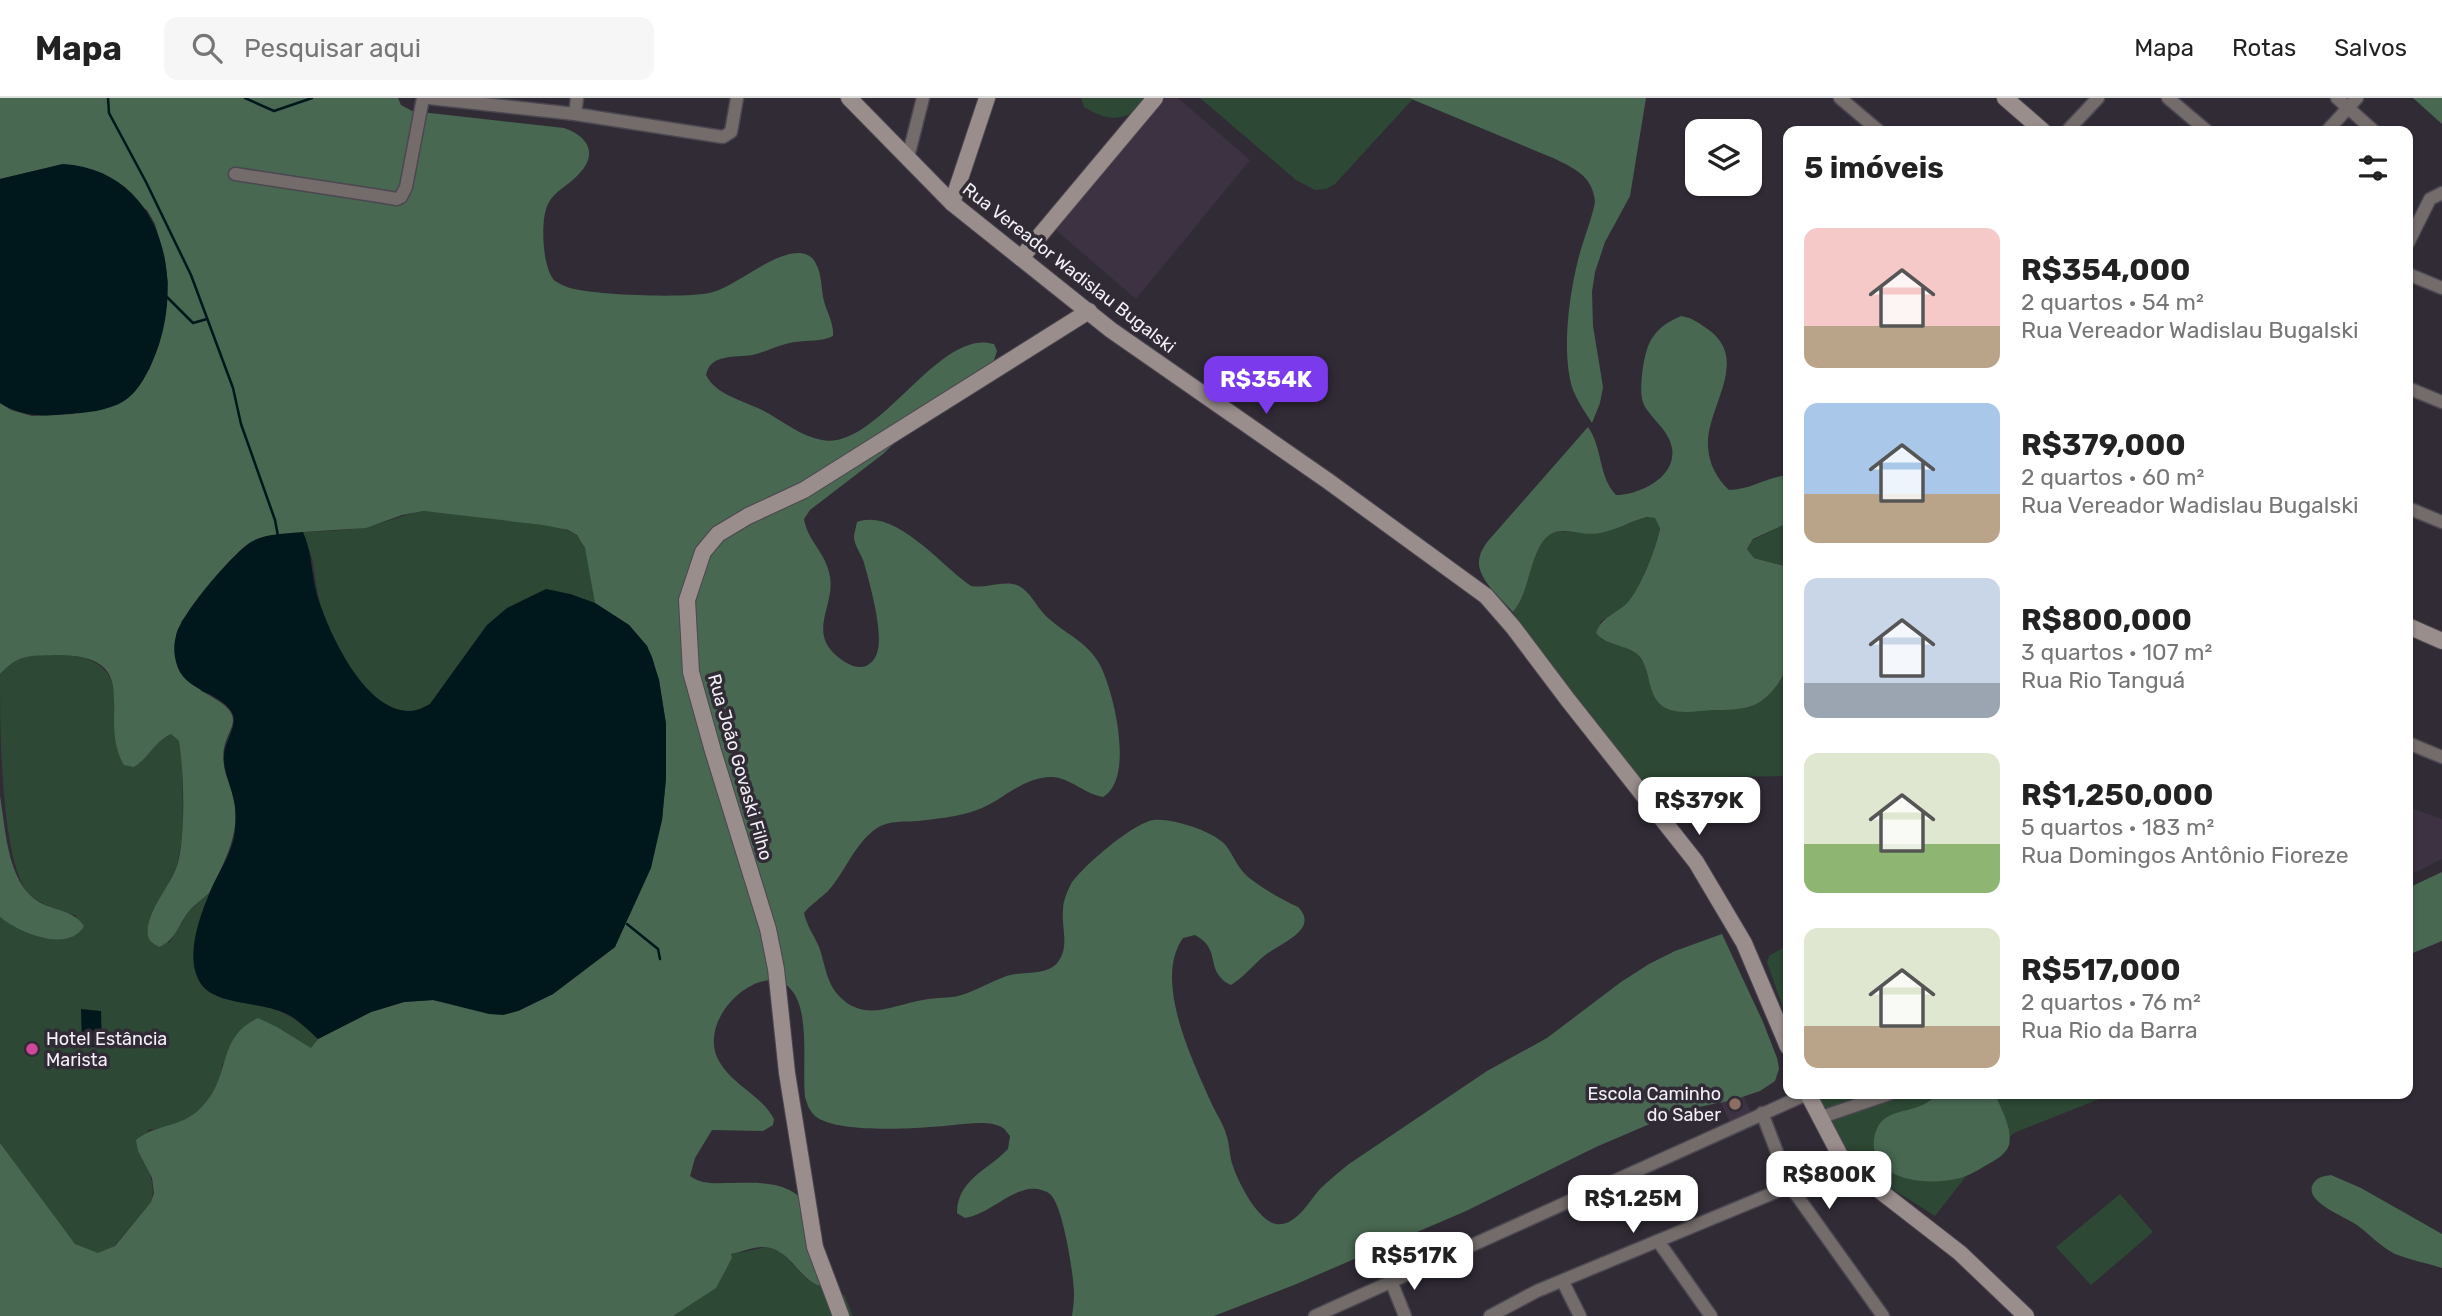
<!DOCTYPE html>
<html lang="pt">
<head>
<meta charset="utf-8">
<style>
  :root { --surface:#fff; --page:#f6f6f6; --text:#222; --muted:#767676; --line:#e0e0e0; --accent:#7c3aed }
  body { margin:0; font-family:Rubik,sans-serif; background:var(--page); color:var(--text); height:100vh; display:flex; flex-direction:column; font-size:26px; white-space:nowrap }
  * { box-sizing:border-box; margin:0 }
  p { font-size:23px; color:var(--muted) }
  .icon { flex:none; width:38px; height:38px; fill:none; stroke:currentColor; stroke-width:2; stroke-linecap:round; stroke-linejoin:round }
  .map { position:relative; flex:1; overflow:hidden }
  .sheet { position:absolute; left:1783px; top:28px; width:630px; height:973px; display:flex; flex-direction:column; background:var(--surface); border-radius:14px; box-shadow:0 2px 5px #0004 }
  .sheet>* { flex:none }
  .tools { position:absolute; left:1685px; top:21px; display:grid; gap:14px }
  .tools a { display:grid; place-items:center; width:77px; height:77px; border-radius:14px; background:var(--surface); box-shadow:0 2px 5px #0004; font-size:35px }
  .price { position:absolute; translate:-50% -60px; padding:0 16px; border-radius:14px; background:#fff; color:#222; font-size:23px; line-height:46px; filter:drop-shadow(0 2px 4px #0008) }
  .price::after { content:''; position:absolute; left:50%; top:42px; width:21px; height:16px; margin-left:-10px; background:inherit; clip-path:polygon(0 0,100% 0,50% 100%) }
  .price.on { background:var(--accent); color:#fff }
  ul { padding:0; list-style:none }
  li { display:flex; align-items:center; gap:21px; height:175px; padding:0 21px }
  li span { display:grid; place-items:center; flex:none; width:196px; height:140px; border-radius:14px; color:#555 }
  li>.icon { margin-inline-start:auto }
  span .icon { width:84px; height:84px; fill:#fffc; stroke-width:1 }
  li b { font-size:30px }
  h2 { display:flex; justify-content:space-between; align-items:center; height:84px; padding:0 21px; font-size:30px }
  header { display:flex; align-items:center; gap:42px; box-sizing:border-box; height:98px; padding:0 35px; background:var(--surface); border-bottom:2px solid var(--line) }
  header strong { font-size:33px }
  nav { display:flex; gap:38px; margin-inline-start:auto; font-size:24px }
  .search { width:490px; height:63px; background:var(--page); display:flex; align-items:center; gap:18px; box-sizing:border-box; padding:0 24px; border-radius:14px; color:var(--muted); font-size:26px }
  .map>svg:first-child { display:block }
</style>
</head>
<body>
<header>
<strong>Mapa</strong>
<div class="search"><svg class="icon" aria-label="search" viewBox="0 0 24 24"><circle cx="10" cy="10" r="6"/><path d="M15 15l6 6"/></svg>Pesquisar aqui</div>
<nav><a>Mapa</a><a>Rotas</a><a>Salvos</a></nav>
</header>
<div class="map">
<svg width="2442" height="1218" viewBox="0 0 2442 1218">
  <rect width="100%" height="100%" fill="#312b36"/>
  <!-- built -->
  <g fill="#3c3242">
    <polygon points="1165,0 1178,0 1250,62 1136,201 1056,132"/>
    <polygon points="2408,709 2442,721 2442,761 2408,778"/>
    <polygon points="1741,992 1751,1014 1730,1024 1716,994"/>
  </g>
  <!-- green -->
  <g fill="#2d4834">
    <path d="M1081 0H1156C1125 19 1118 29 1084 9Z"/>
    <polygon points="1200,0 1409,0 1412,2 1335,86 1326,91 1315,92 1296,82"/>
    <path d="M424 413C449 415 563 423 577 438 592 453 592 484 595 505L570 496 487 527 430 606C424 609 418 613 410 613 369 614 337 549 324 517 317 500 316 483 313 465 311 454 306 444 303 434 319 433 337 433 353 431 378 428 400 417 424 413Z"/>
    <path d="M1648 419 1655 420 1660 429C1657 448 1640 492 1627 505 1619 513 1609 518 1600 524L1601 541 1628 551 1638 557 1645 567 1652 594 1673 613 1734 611 1774 591 1788 565V678L1727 679 1698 683 1669 694 1650 693 1633 678 1513 514C1528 495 1528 473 1538 452 1549 426 1562 435 1584 435 1592 435 1603 434 1611 432 1623 429 1635 422 1648 419Z"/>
    <polygon points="1788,425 1788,469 1754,460 1747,451 1753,442"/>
    <path d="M68 557C92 560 111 568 114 595 115 604 113 614 116 623 120 638 128 654 134 669 149 660 155 643 171 636L179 643 182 657 183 735 177 768 149 823 169 845 189 813 210 794 199 826 194 850 222 900C265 907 286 909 318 941L311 951 277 929 222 966C221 987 206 1011 187 1022 175 1028 161 1030 148 1032L138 1053C147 1070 157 1085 151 1104L110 1153 95 1161 83 1156 63 1131 0 1045V819C16 832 32 837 51 841L77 818C61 812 42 808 29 796 0 764 0 623 0 576 23 552 37 557 68 557Z"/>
    <polygon points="1788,847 1788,924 1767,864 1769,858"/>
    <polygon points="1816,996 2112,996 2014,1035 1971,1072 1935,1118 1861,1071 1847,1058"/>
    <polygon points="2120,1096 2153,1134 2091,1187 2056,1149"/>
    <polygon points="766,1149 781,1154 807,1181 836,1192 845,1198 853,1218 648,1218 724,1158"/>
  </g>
  <!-- forest -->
  <g fill="#486851">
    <path d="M0 0H398L401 7 412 13 564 30C588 38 599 56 578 77 569 87 554 93 548 106 540 121 542 171 555 183 558 185 566 189 570 190 592 197 691 201 713 194 739 186 773 154 800 155 808 156 813 159 816 166 822 176 821 191 824 203 827 215 834 225 833 238 820 244 809 242 795 244 780 246 767 254 752 257 736 260 710 255 706 277 717 298 743 302 764 313 783 323 800 338 822 342 878 353 938 229 994 246L997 253 993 265 912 328 883 356 810 412 804 421C807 442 827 456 830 479 835 508 807 534 838 559 844 564 854 570 862 569 869 568 875 562 877 555 884 536 870 486 864 465 862 457 855 449 854 440 854 436 856 429 857 424 896 410 941 468 971 488 987 491 1004 481 1019 488 1030 494 1036 507 1044 516 1062 535 1087 542 1100 567 1114 594 1135 681 1103 699 1085 696 1072 681 1053 679 1021 678 1001 706 971 714 955 719 935 721 918 723 905 724 889 722 877 730 854 746 846 773 828 793 820 801 811 806 804 815 808 831 813 835 819 849 825 865 826 884 839 898 865 925 892 907 923 902 937 899 951 901 965 896 978 891 991 884 1004 879 1020 872 1047 879 1058 864 1070 848 1061 829 1063 812 1063 803 1067 794 1071 786 1082 769 1134 724 1154 722 1172 720 1217 734 1227 749 1234 759 1238 770 1248 779 1263 791 1281 801 1298 809 1321 832 1278 846 1264 858 1252 868 1244 879 1231 887 1227 885 1223 883 1221 880 1208 866 1219 850 1195 837L1183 840C1153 882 1192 961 1210 1002 1215 1014 1223 1025 1226 1036 1230 1046 1229 1058 1233 1068 1238 1084 1258 1123 1276 1126 1296 1129 1309 1103 1320 1091 1329 1082 1339 1074 1349 1066L1487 973 1547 940 1621 884 1649 866 1675 853 1722 836 1763 924 1777 960 1779 971 1775 983 1760 993 1733 1002 1694 1010 1659 1022 1596 1049 1466 1113 1294 1187 1214 1218H1072C1073 1211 1074 1203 1074 1196 1074 1178 1063 1107 1050 1096 1045 1092 1036 1090 1029 1091 1006 1095 989 1116 965 1120L957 1115C957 1082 988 1072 1008 1051L1010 1038C1008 1036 1005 1031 1003 1030 990 1022 969 1026 954 1027 924 1030 838 1037 815 1018 809 1012 807 1006 805 999 802 970 810 917 793 894 768 857 698 915 717 959 729 986 761 996 774 1021L773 1027 763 1033 712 1032 695 1060 690 1078C702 1087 717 1085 731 1085 746 1085 761 1084 775 1087 821 1097 827 1149 825 1189 799 1185 793 1152 765 1149 754 1148 742 1154 731 1156L732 1160 716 1190 673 1218H0V1045L75 1146 98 1155 115 1148 151 1104 154 1095 152 1080 138 1053 136 1042C160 1023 184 1032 206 1004 230 976 218 938 258 920L277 929 311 950 318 941 371 914 404 904 433 902 518 913 553 896 615 849 662 722 666 680V626L659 582 647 548 629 527 595 505 585 450 577 437 568 432 543 427 424 413 402 417 366 430 303 434 231 462 181 524 201 593C261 623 217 628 224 667 225 677 231 688 233 698 240 724 232 747 221 771 217 778 214 789 209 795 203 801 195 806 189 813 178 827 176 842 159 849 154 846 149 843 148 838 144 817 170 788 177 768 186 739 184 673 179 643L171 636C155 643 149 660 134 669L124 667C95 619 149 556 54 557 28 558 19 556 0 576V305L11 312 32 318 73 316 149 272 159 246 165 217 168 185 164 157 155 126 147 112 63 66 0 81Z"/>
    <path d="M1409 0H1646L1630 98 1605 144 1595 174 1592 194 1593 228 1603 289 1600 305 1592 325C1585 314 1578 304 1573 292 1561 256 1569 198 1578 162 1583 142 1591 124 1595 104 1593 78 1574 70 1553 60Z"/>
    <polygon points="2413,0 2442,0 2442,26"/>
    <path d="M1681 218C1693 220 1699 225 1709 232 1751 263 1705 311 1708 349 1709 366 1717 381 1729 392 1750 392 1767 379 1788 377V425L1753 441 1747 451 1754 460 1788 469C1789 492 1788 516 1788 539 1788 547 1790 559 1788 566 1783 581 1769 601 1754 607 1741 612 1726 612 1712 612 1696 613 1672 618 1660 606 1646 592 1651 570 1638 557 1626 546 1606 548 1596 535 1602 518 1615 517 1627 505 1640 492 1657 448 1660 430L1655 420 1647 419C1631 423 1617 432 1600 435 1575 440 1553 419 1538 452 1528 473 1528 495 1513 514 1501 500 1473 478 1480 458 1481 453 1485 447 1488 443L1588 329C1603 350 1598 378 1616 397 1639 397 1677 379 1672 350 1669 333 1654 323 1645 309 1640 300 1641 288 1642 277 1646 246 1651 231 1681 218Z"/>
    <path d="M0 698C6 732 7 789 43 806 58 813 74 813 84 828 68 856 18 834 0 819Z"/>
    <polygon points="2442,774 2442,843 2408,857 2408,790"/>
    <path d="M1937 996H1995C2001 1011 2013 1031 2009 1047 2006 1056 1997 1061 1990 1065 1980 1071 1967 1079 1956 1081 1928 1087 1880 1084 1874 1050 1873 1042 1875 1031 1881 1024 1895 1009 1920 1016 1937 996Z"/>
    <path d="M2331 1077 2361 1090 2442 1136V1170C2427 1165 2410 1162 2395 1156 2381 1149 2369 1136 2357 1127 2346 1119 2303 1104 2313 1086 2317 1079 2324 1078 2331 1077Z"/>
  </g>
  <!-- water -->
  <g fill="#00171b">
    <path d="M63 66C159 72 186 177 156 255 149 272 140 293 124 303 108 313 85 315 67 316 42 319 21 318 0 305V81Z"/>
    <path d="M303 434C312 454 311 475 317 497 328 533 364 614 410 613 418 613 424 609 430 606L487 527 507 510 546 491 570 496 595 505 629 527 647 548 652 559 659 582 666 626V680L662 722 651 770 615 849 553 896 518 913 503 917 489 916 433 902 404 904 371 914 318 941C308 932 297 920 285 915 262 904 215 907 201 886 184 861 199 820 210 794 218 774 234 754 235 731 236 721 236 709 233 699 230 685 223 672 224 658 224 645 237 630 233 617 225 595 188 595 178 570 174 560 173 548 176 538 180 517 232 456 251 444 266 435 286 436 303 434Z"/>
    <polygon points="81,911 101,913 102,949 82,949"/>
  </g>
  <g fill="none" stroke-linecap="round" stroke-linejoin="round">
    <!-- stream -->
    <g stroke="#00171b" stroke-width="2.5">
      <polyline points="108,0 109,15 146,84 191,177 233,290 241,326 275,422 278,438"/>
      <polyline points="245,0 274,13 312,0"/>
      <polyline points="166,198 193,225 207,221"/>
      <polyline points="627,826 658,851 660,861"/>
    </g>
    <!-- street casing -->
    <g stroke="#4c4751" stroke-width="15">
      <g id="street">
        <polyline points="429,0 575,16 723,39 731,34 737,0"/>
        <polyline points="1840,0 1879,33"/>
        <polyline points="2168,0 2207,33"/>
        <polyline points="2337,0 2374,33"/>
        <polyline points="575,16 577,0"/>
        <polyline points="2067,33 2098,0"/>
        <polyline points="2327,33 2357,0"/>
        <polyline points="908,59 923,0"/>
        <polyline points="235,76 379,98 397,101 401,99 406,89 423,0"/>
        <polyline points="2408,145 2430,101 2442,95"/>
        <polyline points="2408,176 2442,190"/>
        <polyline points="2408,290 2442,304"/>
        <polyline points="2408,410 2442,424"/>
        <polyline points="2408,645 2442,659"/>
        <polyline points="1762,1015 1790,1088 1883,1218"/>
        <polyline points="1819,1020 1889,996"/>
        <polyline points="1658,1143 1711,1218"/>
        <polyline points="1391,1183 1405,1218"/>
        <polyline points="1563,1184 1580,1218"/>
        <polyline points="1315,1218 1807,996"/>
        <polyline points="1490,1218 1537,1193 1790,1088"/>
      </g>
    </g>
    <!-- secondary casing -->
    <g stroke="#4c4751" stroke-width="18">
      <g id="secondary">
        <polyline points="849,0 952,105 1111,232 1328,383 1486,498 1513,529 1568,602 1696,764 1744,845 1788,949"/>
        <polyline points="2005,0 2043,33"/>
        <polyline points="952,105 987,0"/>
        <polyline points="1021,160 1155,0"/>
        <polyline points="2408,528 2442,543"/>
        <polyline points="1808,996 1844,1065 1960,1155 2026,1218"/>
        <polyline points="841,1218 815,1149 787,975 776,871 768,831 713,653 691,574 687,502 703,454 718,436 748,418 804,392 1089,213"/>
      </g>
    </g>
    <!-- street -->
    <use href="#street" stroke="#736c6b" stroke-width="12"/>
    <!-- secondary -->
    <use href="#secondary" stroke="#9a8e8d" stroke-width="16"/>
  </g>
  <!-- markers -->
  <circle fill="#d1479c" stroke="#312b36" stroke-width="2.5" cx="32" cy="951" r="7"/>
  <circle fill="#8d6e63" stroke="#312b36" stroke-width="2.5" cx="1735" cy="1006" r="7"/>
  <g text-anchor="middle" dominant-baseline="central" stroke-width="7" stroke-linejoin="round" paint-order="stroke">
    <!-- street labels -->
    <g font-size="18" fill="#f4f0f7" stroke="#312b36">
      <text transform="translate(1069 170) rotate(38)">Rua Vereador Wadislau Bugalski</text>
      <text transform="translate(740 669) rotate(74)">Rua João Govaski Filho</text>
    </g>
    <!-- poi labels -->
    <g font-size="18" fill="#f4f0f7" stroke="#312b36" text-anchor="start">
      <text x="46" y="941">Hotel Estância<tspan x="46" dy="21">Marista</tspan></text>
      <text x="1721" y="996" text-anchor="end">Escola Caminho<tspan x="1721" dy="21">do Saber</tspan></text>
    </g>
  </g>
</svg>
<div class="tools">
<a><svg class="icon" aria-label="layers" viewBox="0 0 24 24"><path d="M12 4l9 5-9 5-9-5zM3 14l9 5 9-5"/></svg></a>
</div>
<b class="price on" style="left:1266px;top:318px">R$354K</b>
<b class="price" style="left:1699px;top:739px">R$379K</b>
<b class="price" style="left:1829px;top:1113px">R$800K</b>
<b class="price" style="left:1633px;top:1137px">R$1.25M</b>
<b class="price" style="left:1414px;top:1194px">R$517K</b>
<section class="sheet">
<h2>5 imóveis<svg class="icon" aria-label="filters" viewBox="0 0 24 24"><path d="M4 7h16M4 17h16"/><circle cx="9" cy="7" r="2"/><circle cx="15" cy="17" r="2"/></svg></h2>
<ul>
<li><span style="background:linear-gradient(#f6c9c9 70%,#b9a48a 0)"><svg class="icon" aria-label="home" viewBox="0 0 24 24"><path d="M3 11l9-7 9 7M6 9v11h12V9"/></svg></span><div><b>R$354,000</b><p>2 quartos · 54 m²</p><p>Rua Vereador Wadislau Bugalski</p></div></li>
<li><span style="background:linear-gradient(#a9c7e8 65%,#b9a48a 0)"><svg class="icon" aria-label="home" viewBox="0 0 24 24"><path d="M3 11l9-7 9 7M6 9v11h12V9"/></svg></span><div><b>R$379,000</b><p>2 quartos · 60 m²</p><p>Rua Vereador Wadislau Bugalski</p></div></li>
<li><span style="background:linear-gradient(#c9d6e8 75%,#9aa5b1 0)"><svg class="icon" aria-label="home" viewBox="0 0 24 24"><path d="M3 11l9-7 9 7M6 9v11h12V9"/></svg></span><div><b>R$800,000</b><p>3 quartos · 107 m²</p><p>Rua Rio Tanguá</p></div></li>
<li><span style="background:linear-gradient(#dfe7d0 65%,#8fb573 0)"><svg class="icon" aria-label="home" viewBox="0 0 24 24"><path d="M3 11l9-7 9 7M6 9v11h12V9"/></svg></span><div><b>R$1,250,000</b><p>5 quartos · 183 m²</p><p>Rua Domingos Antônio Fioreze</p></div></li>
<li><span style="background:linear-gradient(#dfe7d0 70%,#b9a48a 0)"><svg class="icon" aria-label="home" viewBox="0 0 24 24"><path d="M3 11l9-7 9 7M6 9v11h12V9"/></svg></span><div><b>R$517,000</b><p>2 quartos · 76 m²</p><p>Rua Rio da Barra</p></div></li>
</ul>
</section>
</div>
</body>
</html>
